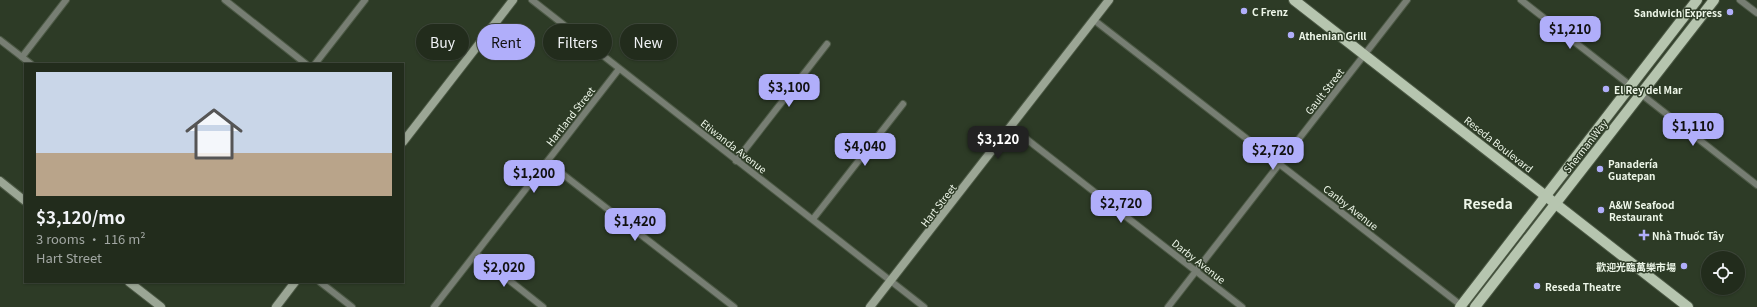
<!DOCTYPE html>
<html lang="en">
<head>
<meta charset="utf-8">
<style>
  :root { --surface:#222c1c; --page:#2a3425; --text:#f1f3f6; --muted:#a2a7a3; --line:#3f483b; --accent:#b0aefa }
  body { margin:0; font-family:Georgia,"Noto Sans SC",serif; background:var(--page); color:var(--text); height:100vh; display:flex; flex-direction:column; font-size:15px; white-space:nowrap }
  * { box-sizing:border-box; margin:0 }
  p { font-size:13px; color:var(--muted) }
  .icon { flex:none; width:22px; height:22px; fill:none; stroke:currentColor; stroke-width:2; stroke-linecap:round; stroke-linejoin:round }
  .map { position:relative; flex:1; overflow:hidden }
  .drawer { position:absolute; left:24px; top:63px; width:380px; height:220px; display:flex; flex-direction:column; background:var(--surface); border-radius:0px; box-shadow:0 1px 3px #0004,0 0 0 1px var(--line) }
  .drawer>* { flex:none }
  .banner { position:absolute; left:416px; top:24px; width:380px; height:36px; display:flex; gap:8px }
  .buttons { position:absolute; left:1701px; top:251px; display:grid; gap:8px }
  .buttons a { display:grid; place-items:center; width:44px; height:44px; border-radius:50%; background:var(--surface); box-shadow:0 1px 3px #0004,0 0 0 1px var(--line); font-size:20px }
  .price { position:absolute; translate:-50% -34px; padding:0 9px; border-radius:8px; background:var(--accent); color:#111; font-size:13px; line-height:26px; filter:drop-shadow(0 1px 2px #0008) }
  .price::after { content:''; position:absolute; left:50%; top:24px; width:12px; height:9px; margin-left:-6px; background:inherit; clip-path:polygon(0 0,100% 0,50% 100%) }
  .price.on { background:#222; color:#fff }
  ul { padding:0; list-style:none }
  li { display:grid; align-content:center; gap:8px; height:212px; padding:0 12px }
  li+li { border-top:1px solid var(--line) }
  li span { display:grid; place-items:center; height:124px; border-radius:0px; color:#555 }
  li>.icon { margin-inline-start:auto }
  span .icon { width:72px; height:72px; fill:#fffc; stroke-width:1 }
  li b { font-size:17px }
  .chip { padding:0 14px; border-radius:18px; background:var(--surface); box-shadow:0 1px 3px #0004,0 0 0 1px var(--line); font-size:14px; line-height:36px }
  .chip.on { background:var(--accent); color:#111 }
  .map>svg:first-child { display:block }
</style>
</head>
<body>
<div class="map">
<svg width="1757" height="307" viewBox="0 0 1757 307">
  <rect width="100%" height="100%" fill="#2d3b26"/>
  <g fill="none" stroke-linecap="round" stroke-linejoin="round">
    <!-- street casing -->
    <g stroke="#4c5945" stroke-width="8">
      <g id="street">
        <polyline points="225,0 306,64"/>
        <polyline points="532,0 924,307"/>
        <polyline points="1521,0 1631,86"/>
        <polyline points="1740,0 1757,13"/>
        <polyline points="1094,20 1462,306"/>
        <polyline points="0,40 31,64"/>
        <polyline points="22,57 66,0"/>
        <polyline points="315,64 365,0"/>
        <polyline points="1641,94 1757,185"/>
        <polyline points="1011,127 1242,307"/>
        <polyline points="736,161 827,44"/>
        <polyline points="547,162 734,307"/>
        <polyline points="813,219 903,104"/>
        <polyline points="476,254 543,307"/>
        <polyline points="320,282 352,307"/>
        <polyline points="434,307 619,69"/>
        <polyline points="1168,307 1407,0"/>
      </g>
    </g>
    <!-- secondary casing -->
    <g stroke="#4c5945" stroke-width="10">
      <g id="secondary">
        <polyline points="403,142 513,0"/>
        <polyline points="0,181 25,201"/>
        <polyline points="129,282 161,307"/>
        <polyline points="276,307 295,282"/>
        <polyline points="870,307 1109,0"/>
      </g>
    </g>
    <!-- primary casing -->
    <g stroke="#4c5945" stroke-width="12">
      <g id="primary">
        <polyline points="1294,0 1688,307"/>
        <polyline points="1460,307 1697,0"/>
        <polyline points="1475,307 1714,0"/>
      </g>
    </g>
    <!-- street -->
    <use href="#street" stroke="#777e73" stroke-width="6"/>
    <!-- secondary -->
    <use href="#secondary" stroke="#9ba695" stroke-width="8"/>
    <!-- primary -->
    <use href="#primary" stroke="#b6c5af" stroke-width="10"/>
  </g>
  <!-- markers -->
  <g fill="#b0aefa" stroke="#2d3b26" stroke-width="1.5">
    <circle cx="1244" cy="11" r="4"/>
    <circle cx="1730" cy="12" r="4"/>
    <circle cx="1291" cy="35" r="4"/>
    <circle cx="1606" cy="89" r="4"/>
    <circle cx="1600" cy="169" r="4"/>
    <circle cx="1601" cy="210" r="4"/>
    <path d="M1642 229h4v4h4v4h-4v4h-4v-4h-4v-4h4z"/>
    <circle cx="1684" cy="266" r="4"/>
    <circle cx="1537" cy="286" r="4"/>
  </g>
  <g text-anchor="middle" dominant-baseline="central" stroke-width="3" stroke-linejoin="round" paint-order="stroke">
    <!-- poi labels -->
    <g font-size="10" font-weight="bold" fill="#edf6e8" stroke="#2d3b26" text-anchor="start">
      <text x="1252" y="11">C Frenz</text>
      <text x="1722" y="12" text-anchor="end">Sandwich Express</text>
      <text x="1299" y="35">Athenian Grill</text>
      <text x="1614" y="89">El Rey del Mar</text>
      <text x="1608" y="163">Panadería<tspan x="1608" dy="12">Guatepan</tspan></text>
      <text x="1609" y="204">A&amp;W Seafood<tspan x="1609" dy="12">Restaurant</tspan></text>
      <text x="1652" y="235">Nhà Thuốc Tây</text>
      <text x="1676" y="266" text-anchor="end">歡迎光臨萬樂市場</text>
      <text x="1545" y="286">Reseda Theatre</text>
    </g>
    <!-- street labels -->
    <g font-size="10" fill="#edf6e8" stroke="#2d3b26">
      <text transform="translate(1324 91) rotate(-52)">Gault Street</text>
      <text transform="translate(570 116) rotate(-52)">Hartland Street</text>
      <text transform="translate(1499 144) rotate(38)">Reseda Boulevard</text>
      <text transform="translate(734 146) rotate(38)">Etiwanda Avenue</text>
      <text transform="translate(1585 146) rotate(-52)">Sherman Way</text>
      <text transform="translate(938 205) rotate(-52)">Hart Street</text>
      <text transform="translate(1351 207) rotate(38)">Canby Avenue</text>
      <text transform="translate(1199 261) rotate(38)">Darby Avenue</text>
    </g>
    <!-- district labels -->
    <g font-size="14" font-weight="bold" fill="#edf6e8" stroke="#2d3b26">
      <text x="1488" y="203">Reseda</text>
    </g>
  </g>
</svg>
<div class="buttons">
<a><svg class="icon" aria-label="locate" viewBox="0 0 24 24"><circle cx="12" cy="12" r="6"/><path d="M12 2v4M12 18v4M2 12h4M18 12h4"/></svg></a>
</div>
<b class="price" style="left:1570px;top:50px">$1,210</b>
<b class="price" style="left:789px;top:108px">$3,100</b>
<b class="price" style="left:1693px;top:147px">$1,110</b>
<b class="price on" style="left:998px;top:160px">$3,120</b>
<b class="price" style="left:865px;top:167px">$4,040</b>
<b class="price" style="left:1273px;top:171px">$2,720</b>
<b class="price" style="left:534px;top:194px">$1,200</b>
<b class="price" style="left:1121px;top:224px">$2,720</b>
<b class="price" style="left:635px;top:242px">$1,420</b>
<b class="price" style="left:504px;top:288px">$2,020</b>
<div class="banner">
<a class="chip">Buy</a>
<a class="chip on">Rent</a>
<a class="chip">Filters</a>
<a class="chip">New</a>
</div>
<section class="drawer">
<ul>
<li><span style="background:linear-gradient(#c9d6e8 65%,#b9a48a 0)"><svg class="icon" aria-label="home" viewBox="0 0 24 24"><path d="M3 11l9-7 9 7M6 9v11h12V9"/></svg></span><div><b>$3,120/mo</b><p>3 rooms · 116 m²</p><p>Hart Street</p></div></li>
</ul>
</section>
</div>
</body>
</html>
